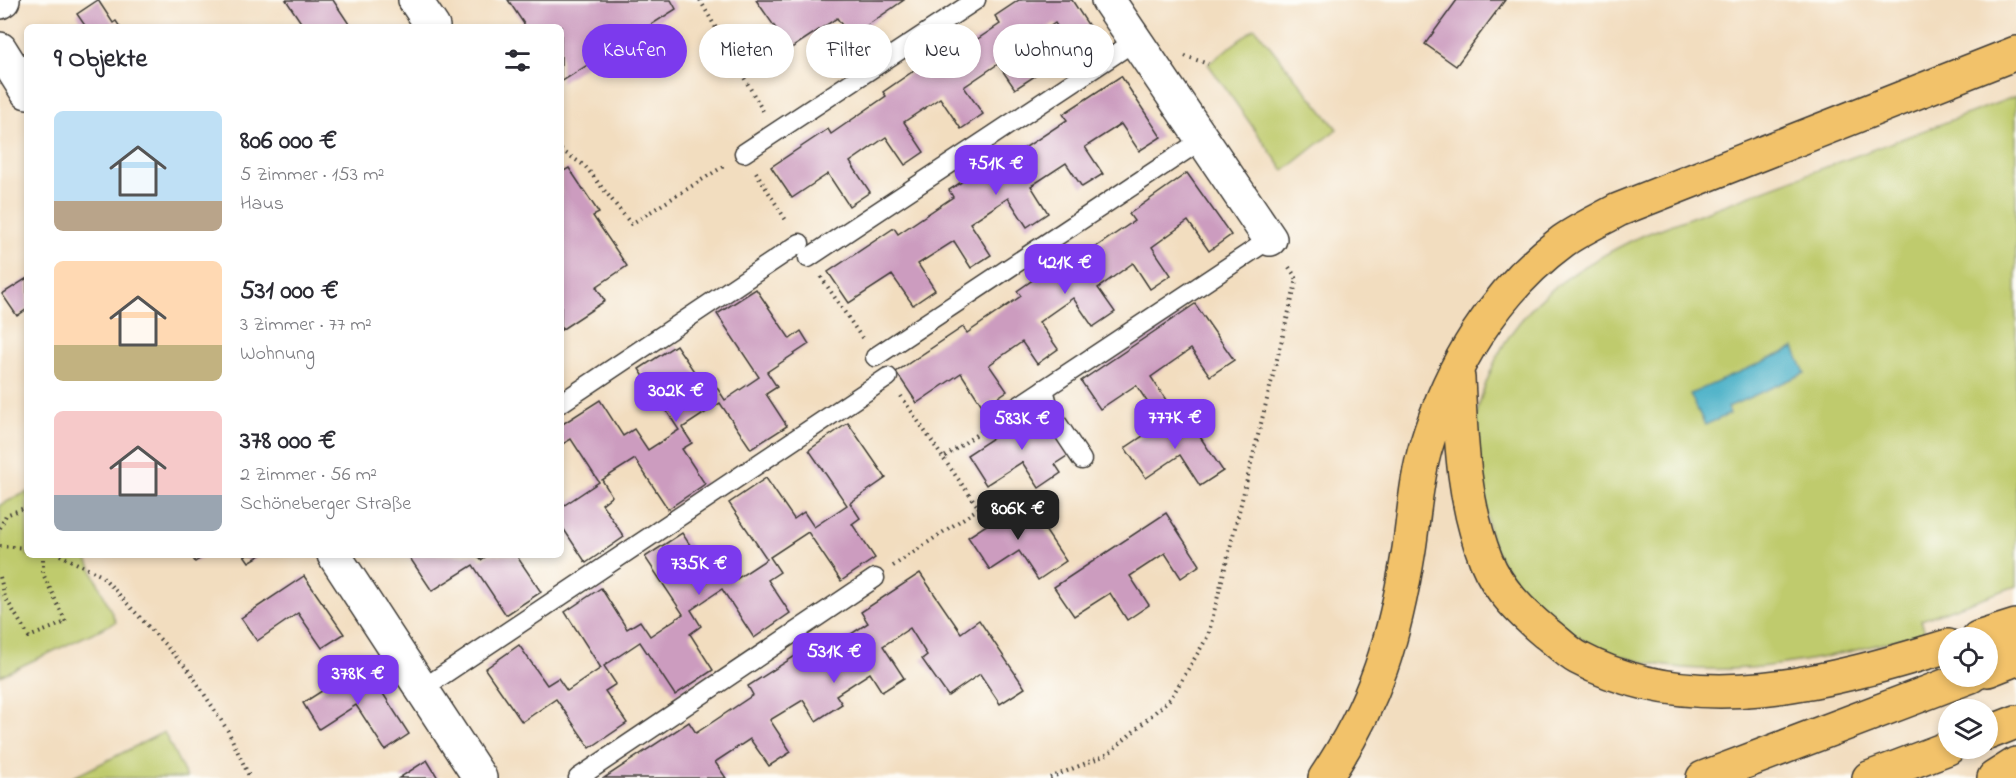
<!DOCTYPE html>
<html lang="de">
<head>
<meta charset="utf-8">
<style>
  :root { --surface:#fff; --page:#f2f2f3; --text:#2b2b33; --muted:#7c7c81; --accent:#7c3aed }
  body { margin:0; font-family:"Indie Flower",sans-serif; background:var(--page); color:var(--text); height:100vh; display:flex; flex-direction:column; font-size:22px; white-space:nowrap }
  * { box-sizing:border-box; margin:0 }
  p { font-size:20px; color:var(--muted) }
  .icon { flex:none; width:33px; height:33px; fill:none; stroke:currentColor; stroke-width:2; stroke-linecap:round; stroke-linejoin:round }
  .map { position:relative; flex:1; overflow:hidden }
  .panel { position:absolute; left:24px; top:24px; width:540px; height:534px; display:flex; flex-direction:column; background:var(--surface); border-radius:9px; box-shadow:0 3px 9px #0003 }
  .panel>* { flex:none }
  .top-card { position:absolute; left:582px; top:24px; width:570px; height:54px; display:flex; gap:12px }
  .tools { position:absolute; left:1938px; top:627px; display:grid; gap:12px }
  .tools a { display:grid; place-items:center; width:60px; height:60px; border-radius:50%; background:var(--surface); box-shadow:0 3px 9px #0003; font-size:30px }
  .price { position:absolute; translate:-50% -51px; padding:0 14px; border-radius:12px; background:var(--accent); color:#fff; font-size:20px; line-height:39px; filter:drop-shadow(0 2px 3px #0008) }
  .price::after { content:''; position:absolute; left:50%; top:36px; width:18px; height:14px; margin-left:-9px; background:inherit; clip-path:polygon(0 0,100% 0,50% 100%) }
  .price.selected { background:#222; color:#fff }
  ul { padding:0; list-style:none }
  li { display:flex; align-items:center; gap:18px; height:150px; padding:0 30px }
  li span { display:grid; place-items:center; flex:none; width:168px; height:120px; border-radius:9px; color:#555 }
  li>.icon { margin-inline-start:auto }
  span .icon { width:72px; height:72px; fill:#fffc; stroke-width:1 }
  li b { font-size:26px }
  h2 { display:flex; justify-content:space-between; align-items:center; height:72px; padding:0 30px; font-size:26px }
  .chip { padding:0 21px; border-radius:27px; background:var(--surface); box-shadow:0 3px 9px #0003; font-size:21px; line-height:54px }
  .chip.selected { background:var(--accent); color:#fff }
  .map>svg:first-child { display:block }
</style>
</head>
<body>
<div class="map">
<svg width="2016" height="778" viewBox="0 0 2016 778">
  <rect width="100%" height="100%" fill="#fdfcf7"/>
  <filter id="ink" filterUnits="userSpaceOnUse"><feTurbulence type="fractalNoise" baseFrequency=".0167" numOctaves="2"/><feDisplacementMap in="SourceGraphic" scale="12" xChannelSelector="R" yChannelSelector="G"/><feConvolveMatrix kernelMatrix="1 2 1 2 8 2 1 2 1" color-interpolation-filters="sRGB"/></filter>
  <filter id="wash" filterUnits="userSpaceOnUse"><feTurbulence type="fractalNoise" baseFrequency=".008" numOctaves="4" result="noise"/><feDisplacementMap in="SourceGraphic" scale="24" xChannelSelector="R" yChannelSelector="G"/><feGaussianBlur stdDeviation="1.35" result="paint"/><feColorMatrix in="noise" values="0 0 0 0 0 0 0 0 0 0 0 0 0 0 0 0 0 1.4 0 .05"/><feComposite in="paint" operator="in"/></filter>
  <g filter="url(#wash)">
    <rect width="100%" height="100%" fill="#f2ddbf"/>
    <!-- green -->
    <g fill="#bfcb6d" stroke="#6e7444" stroke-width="1.5">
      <polygon points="1255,28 1337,129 1284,171 1208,64"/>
      <path d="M2016 96V586L1921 620 1925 632C1824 660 1706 690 1604 650 1560 633 1509 585 1492 541 1487 528 1487 511 1485 497 1481 477 1477 458 1475 438 1473 409 1494 356 1512 332 1545 286 1590 261 1641 236Z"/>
      <polygon points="27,492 27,555 85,555 116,622 0,676 0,505"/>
      <polygon points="164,732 187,778 72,778"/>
    </g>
    <!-- water -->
    <polygon fill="#48b0c7" stroke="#326672" stroke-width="1.5" points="1794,348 1805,373 1728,407 1730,414 1705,425 1690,394"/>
    <g id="blocks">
      <!-- building -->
      <g fill="#cc9cbf">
        <polygon points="98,0 113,23 116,21 120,27 86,27 77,14"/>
        <polygon points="286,0 333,0 351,27 304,27"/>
        <polygon points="508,0 671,0 676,9 561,82 561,27 526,27"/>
        <polygon points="756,0 904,0 850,37 837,18 790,49"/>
        <polygon points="1019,0 1072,0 1098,40 1076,55 1055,23 1017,49 1035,76 1015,89 998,64 964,87 983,114 961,129 940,98 904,122 924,152 905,165 886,137 850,162 870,192 849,206 828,174 792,198 771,167 828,129 831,134 886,96 883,92 941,52 946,60 1000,24 995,16"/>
        <polygon points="1457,0 1505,0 1456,66 1425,44"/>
        <polygon points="1121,76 1161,137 1139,151 1121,124 1085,147 1103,174 1082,187 1066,163 1031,186 1048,213 1027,227 1008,198 970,223 991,255 971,268 954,241 918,264 935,290 913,305 892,275 849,303 828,272 894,228 898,234 953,197 949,190 1008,152 1011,157 1067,120 1063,114"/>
        <polygon points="569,168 599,213 593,216 627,266 596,287 605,301 561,330 561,170 562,172"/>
        <polygon points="1187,173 1231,235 1209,251 1188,221 1152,247 1171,275 1150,289 1133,263 1098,288 1115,312 1093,327 1073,298 1039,322 1058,349 1037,364 1022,342 989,365 1007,391 983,407 961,373 917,403 896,372 963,327 967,333 1021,296 1017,291 1073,252 1078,259 1134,221 1129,214"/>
        <polygon points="27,278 27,309 17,316 2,294"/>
        <polygon points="756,289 790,339 801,331 809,344 767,372 777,387 766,394 787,426 751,449 720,403 682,428 692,443 682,449 705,484 668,509 635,459 602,480 612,496 602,504 624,537 586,563 561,525 561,503 563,506 599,482 571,439 561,445 561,425 600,400 623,436 634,429 648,450 679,430 639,369 676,345 704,386 712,380 725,400 759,377 717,314"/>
        <polygon points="1195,304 1234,360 1210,376 1191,349 1151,377 1168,403 1154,412 1136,385 1100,409 1081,381"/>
        <polygon points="1039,408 1070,454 1055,464 1061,473 1039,488 1022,462 986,485 967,455"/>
        <polygon points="1182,410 1223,471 1200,486 1180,455 1146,478 1125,448"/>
        <polygon points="848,423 886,478 850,503 860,518 852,524 875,558 841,581 808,532 770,557 780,572 768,580 790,613 754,638 722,589 691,610 701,626 690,634 713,670 675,695 640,642 604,666 616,684 605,691 627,723 590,748 556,699 522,722 485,669 519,645 547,685 558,678 567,691 601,668 565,612 601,588 627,629 640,621 650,636 683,614 645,557 682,533 710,575 723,567 732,582 767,559 729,503 766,478 794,519 804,512 814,527 847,505 809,450"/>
        <polygon points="1025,500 1066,561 1038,580 1019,551 990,570 968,537"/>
        <polygon points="1166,513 1200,565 1181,578 1165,553 1130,576 1149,605 1127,620 1110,593 1074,616 1054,587"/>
        <polygon points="191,555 206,555 195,562"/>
        <polygon points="244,555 261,555 249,562"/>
        <polygon points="408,555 477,555 481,560 488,555 522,555 518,558 541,592 506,615 473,565 432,591"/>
        <polygon points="920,573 961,633 979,620 1025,688 1000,704 980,674 948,696 922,659 927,655 910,628 883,646 904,678 882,692 870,673 836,695 842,704 816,721 803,700 770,720 791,752 769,766 750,739 715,762 726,778 604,778 689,722 696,733 753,695 748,686 806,649 813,659 868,623 861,612"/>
        <polygon points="304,576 344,634 322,648 298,613 257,641 241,618"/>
        <polygon points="364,664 409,734 385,750 356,705 319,729 303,703"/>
        <polygon points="427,760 438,778 399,778"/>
      </g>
    </g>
  </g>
  <g filter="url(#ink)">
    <use href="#blocks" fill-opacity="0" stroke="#3c3934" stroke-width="1.5"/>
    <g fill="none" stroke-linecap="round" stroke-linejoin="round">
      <!-- lane casing -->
      <g stroke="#3c3934" stroke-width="21">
        <g id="lane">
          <polyline points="744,153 976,0"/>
          <polyline points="808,258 1135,41"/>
          <polyline points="875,357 1203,139"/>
          <polyline points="1044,389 1050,412 1082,460"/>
          <polyline points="561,403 800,243"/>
          <polyline points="999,419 1270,239"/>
          <polyline points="422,689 888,377"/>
          <polyline points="578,778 875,578"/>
        </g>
      </g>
      <!-- street casing -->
      <g stroke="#3c3934" stroke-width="36">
        <g id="street">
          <polyline points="415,0 433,27"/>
          <polyline points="1108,0 1270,239"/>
          <polyline points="0,2 3,0"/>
          <polyline points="0,49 27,92"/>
          <polyline points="334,555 480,778"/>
        </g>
      </g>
      <!-- highway casing -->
      <g stroke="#3c3934" stroke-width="36">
        <g id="highway">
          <path d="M1458 378C1461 440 1463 502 1486 560 1498 590 1522 613 1546 633 1557 641 1567 652 1578 658 1694 720 1831 682 1948 646"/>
          <polyline points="1978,638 2016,626"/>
          <polyline points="1988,670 2016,659"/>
          <polyline points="1988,733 2016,722"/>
          <path d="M1325 778C1376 703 1395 637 1409 549 1414 516 1416 478 1426 446 1450 366 1495 291 1563 241 1580 229 1600 220 1618 210L2016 53"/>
          <polyline points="1703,778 1971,676"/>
          <polyline points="1869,778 1948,748"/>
          <polyline points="1994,778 2016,764"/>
        </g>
      </g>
      <!-- path -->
      <g stroke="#3c3934" stroke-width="4" stroke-dasharray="1.5 4.5" stroke-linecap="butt">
        <polyline points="700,0 763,111"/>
        <polyline points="1185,56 1208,64"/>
        <polyline points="561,150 585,166 631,224 724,166"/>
        <polyline points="756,172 787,222"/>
        <polyline points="821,277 862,338"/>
        <polyline points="901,396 943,458"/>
        <polyline points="0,528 6,515 27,507"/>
        <polyline points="0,546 27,548"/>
        <polyline points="60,555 102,576 190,672 228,731 250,778"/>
        <polyline points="893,566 979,508 943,458 980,432"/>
        <polyline points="0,577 5,597 29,637 66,622 43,574 43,555"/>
        <polyline points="1050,778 1108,754 1171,698 1208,636 1297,279 1287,264"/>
      </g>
      <!-- lane -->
      <use href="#lane" stroke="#fff" stroke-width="18"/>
      <!-- street -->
      <use href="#street" stroke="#fff" stroke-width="33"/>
      <!-- highway -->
      <use href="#highway" stroke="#f2c26a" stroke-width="33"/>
    </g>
  </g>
</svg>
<div class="tools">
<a><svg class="icon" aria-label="locate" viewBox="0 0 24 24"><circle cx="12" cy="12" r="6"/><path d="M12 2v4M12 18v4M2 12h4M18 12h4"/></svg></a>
<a><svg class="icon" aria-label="layers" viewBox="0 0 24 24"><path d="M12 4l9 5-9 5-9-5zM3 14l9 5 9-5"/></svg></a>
</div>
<b class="price" style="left:996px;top:196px">751K €</b>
<b class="price" style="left:1065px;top:295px">421K €</b>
<b class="price" style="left:676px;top:423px">302K €</b>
<b class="price" style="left:1175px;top:450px">777K €</b>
<b class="price" style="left:1022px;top:451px">583K €</b>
<b class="price selected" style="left:1018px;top:541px">806K €</b>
<b class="price" style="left:699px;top:596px">735K €</b>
<b class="price" style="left:834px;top:684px">531K €</b>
<b class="price" style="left:358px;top:706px">378K €</b>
<div class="top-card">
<a class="chip selected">Kaufen</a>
<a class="chip">Mieten</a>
<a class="chip">Filter</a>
<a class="chip">Neu</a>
<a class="chip">Wohnung</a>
</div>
<section class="panel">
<h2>9 Objekte<svg class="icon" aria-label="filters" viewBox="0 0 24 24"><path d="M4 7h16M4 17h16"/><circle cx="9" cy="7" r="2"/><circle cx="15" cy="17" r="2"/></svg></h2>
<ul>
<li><span style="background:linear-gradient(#bfe0f5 75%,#b9a48a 0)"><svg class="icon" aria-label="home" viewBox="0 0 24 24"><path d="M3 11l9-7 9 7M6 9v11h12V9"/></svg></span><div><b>806 000 €</b><p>5 Zimmer · 153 m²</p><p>Haus</p></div></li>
<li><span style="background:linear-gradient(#ffd9b3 70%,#c2b280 0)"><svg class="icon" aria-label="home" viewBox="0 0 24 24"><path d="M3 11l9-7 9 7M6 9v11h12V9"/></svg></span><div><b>531 000 €</b><p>3 Zimmer · 77 m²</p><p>Wohnung</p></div></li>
<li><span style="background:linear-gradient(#f6c9c9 70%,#9aa5b1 0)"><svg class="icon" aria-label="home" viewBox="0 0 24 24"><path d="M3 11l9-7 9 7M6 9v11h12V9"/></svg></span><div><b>378 000 €</b><p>2 Zimmer · 56 m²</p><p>Schöneberger Straße</p></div></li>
</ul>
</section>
</div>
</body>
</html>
